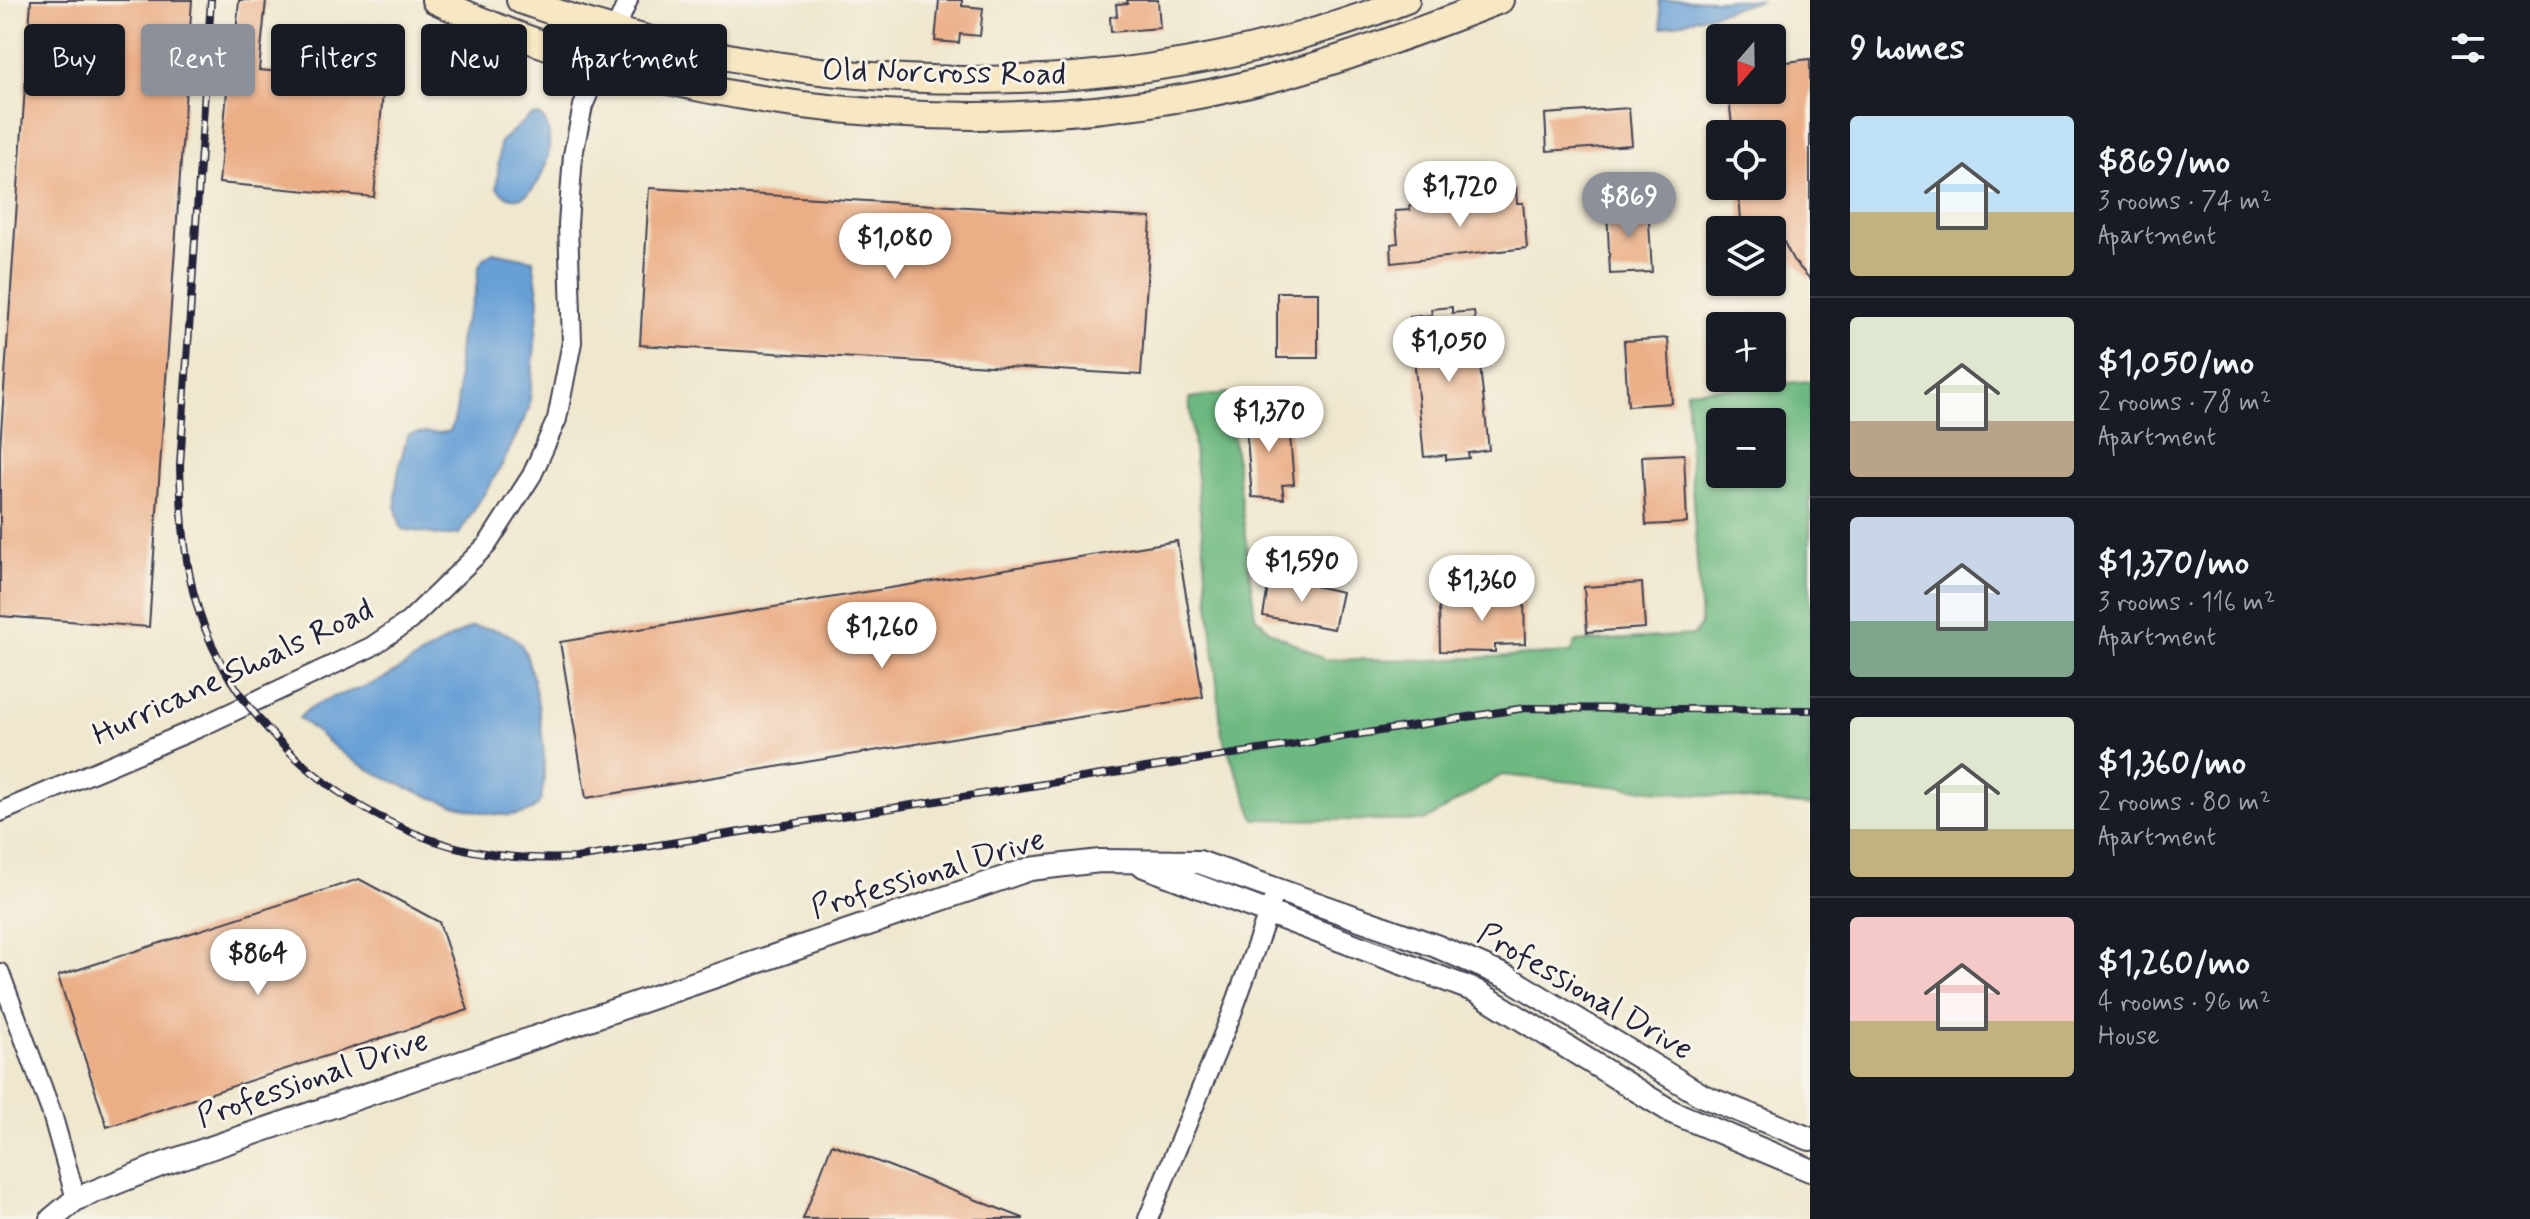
<!DOCTYPE html>
<html lang="en">
<head>
<meta charset="utf-8">
<style>
  :root { --surface:#171b24; --page:#20242c; --text:#f1f3f6; --muted:#9ea1a6; --line:#363941; --accent:#8c9099 }
  body { margin:0; font-family:Mynerve,sans-serif; background:var(--page); color:var(--text); height:100vh; display:flex; flex-direction:column; font-size:30px; white-space:nowrap }
  * { box-sizing:border-box; margin:0 }
  p { font-size:26px; color:var(--muted) }
  .icon { flex:none; width:44px; height:44px; fill:none; stroke:currentColor; stroke-width:2; stroke-linecap:round; stroke-linejoin:round }
  .map { position:relative; flex:1; overflow:hidden }
  .drawer { display:flex; flex-direction:column; background:var(--surface); width:720px }
  .drawer>* { flex:none }
  .guide { position:absolute; left:24px; top:24px; width:760px; height:72px; display:flex; gap:16px }
  .needle { width:52px; rotate:200deg }
  .buttons { position:absolute; left:1706px; top:24px; display:grid; gap:16px }
  .buttons a { display:grid; place-items:center; width:80px; height:80px; border-radius:8px; background:var(--surface); box-shadow:0 2px 6px #0004; font-size:40px }
  .price { position:absolute; translate:-50% -68px; padding:0 18px; border-radius:28px; background:#fff; color:#222; font-size:26px; line-height:52px; filter:drop-shadow(0 2px 4px #0008) }
  .price::after { content:''; position:absolute; left:50%; top:48px; width:24px; height:18px; margin-left:-12px; background:inherit; clip-path:polygon(0 0,100% 0,50% 100%) }
  .price.current { background:var(--accent); color:#fff }
  ul { padding:0; list-style:none }
  li { display:flex; align-items:center; gap:24px; height:200px; padding:0 40px }
  li+li { border-top:2px solid var(--line) }
  li span { display:grid; place-items:center; flex:none; width:224px; height:160px; border-radius:8px; color:#555 }
  li>.icon { margin-inline-start:auto }
  span .icon { width:96px; height:96px; fill:#fffc; stroke-width:1 }
  li b { font-size:34px }
  h2 { display:flex; justify-content:space-between; align-items:center; height:96px; padding:0 40px; font-size:34px }
  .pill { padding:0 28px; border-radius:8px; background:var(--surface); box-shadow:0 2px 6px #0004; font-size:28px; line-height:72px }
  .pill.current { background:var(--accent); color:#fff }
  main { display:flex; flex:1; min-height:0 }
  .map>svg:first-child { display:block }
</style>
</head>
<body>
<main>
<div class="map">
<svg width="1810" height="1219" viewBox="0 0 1810 1219">
  <rect width="100%" height="100%" fill="#f7f3e8"/>
  <filter id="ink" filterUnits="userSpaceOnUse"><feTurbulence type="fractalNoise" baseFrequency=".0125" numOctaves="2"/><feDisplacementMap in="SourceGraphic" scale="16" xChannelSelector="R" yChannelSelector="G"/><feConvolveMatrix kernelMatrix="1 2 1 2 8 2 1 2 1" color-interpolation-filters="sRGB"/></filter>
  <filter id="wash" filterUnits="userSpaceOnUse"><feTurbulence type="fractalNoise" baseFrequency=".006" numOctaves="4" result="noise"/><feDisplacementMap in="SourceGraphic" scale="32" xChannelSelector="R" yChannelSelector="G"/><feGaussianBlur stdDeviation="1.8" result="paint"/><feColorMatrix in="noise" values="0 0 0 0 0 0 0 0 0 0 0 0 0 0 0 0 0 1.4 0 .05"/><feComposite in="paint" operator="in"/></filter>
  <g filter="url(#wash)">
    <rect width="100%" height="100%" fill="#efe7ce"/>
    <!-- forest -->
    <path fill="#6eb981" stroke="#486e5e" stroke-width="2" fill-rule="evenodd" d="M1810 381V806L1502 775 1424 821 1255 819 1222 735 1189 398 1228 393 1255 616 1270 631 1324 659 1433 660 1571 653 1576 642 1694 635 1701 624 1686 391ZM1720 422H1772V474H1720Z"/>
    <!-- water -->
    <g fill="#68a0d6" stroke="#456188" stroke-width="2">
      <polygon points="1659,0 1762,0 1662,28"/>
      <path d="M539 115C567 135 533 229 497 188L500 142 530 116Z"/>
      <path d="M493 252 533 260 539 300 529 409 502 465 459 534 444 536 402 529C389 500 399 464 408 435 422 429 435 436 450 431 464 402 454 368 460 337 463 320 473 305 476 289 479 271 475 262 493 252Z"/>
      <path d="M472 627C489 628 512 630 522 646 536 669 555 789 536 807 503 836 378 778 347 756 330 745 315 730 299 718 320 694 358 693 385 678 415 661 440 641 472 627Z"/>
    </g>
    <g id="blocks">
      <!-- building -->
      <g fill="#ebae86">
        <polygon points="31,0 192,0 149,627 0,616 0,447"/>
        <polygon points="239,0 266,0 259,70 384,81 374,197 219,183 229,68 233,68"/>
        <polygon points="939,0 962,0 962,6 983,8 980,36 960,34 959,43 935,41"/>
        <polygon points="1127,0 1158,0 1160,28 1111,32 1110,17 1117,16 1116,4 1128,3"/>
        <polygon points="1810,59 1810,279 1793,260 1783,240 1772,241 1772,230 1742,230 1738,186 1772,186 1772,134 1733,134 1728,90 1772,90 1772,64"/>
        <polygon points="1629,108 1632,145 1547,151 1545,114"/>
        <polygon points="649,188 1151,218 1141,375 640,345"/>
        <polygon points="1516,188 1517,203 1523,203 1527,248 1392,263 1391,244 1398,243 1395,211 1410,210 1409,206 1493,201 1492,190"/>
        <polygon points="1648,206 1652,272 1610,274 1607,208"/>
        <rect x="1277" y="292" width="41" height="66"/>
        <polygon points="1452,307 1452,313 1474,311 1489,450 1468,453 1469,458 1446,460 1446,455 1424,457 1410,317 1432,315 1431,309"/>
        <polygon points="1668,338 1672,403 1628,406 1624,341"/>
        <polygon points="1288,412 1294,484 1282,485 1284,499 1252,497 1245,415"/>
        <polygon points="1684,454 1687,523 1646,525 1642,456"/>
        <polygon points="1177,541 1203,697 586,798 560,642"/>
        <polygon points="1283,579 1342,592 1334,629 1263,616 1269,581 1282,583"/>
        <polygon points="1642,583 1645,628 1587,632 1584,587"/>
        <polygon points="1524,595 1525,644 1495,645 1495,652 1440,651 1439,602 1467,601 1467,596"/>
        <polygon points="359,879 439,922 468,1010 107,1127 58,976"/>
        <polygon points="832,1144 1023,1218 1023,1219 803,1219"/>
      </g>
    </g>
  </g>
  <g filter="url(#ink)">
    <use href="#blocks" fill-opacity="0" stroke="#414051" stroke-width="2"/>
    <g fill="none" stroke-linecap="round" stroke-linejoin="round">
      <!-- minor casing -->
      <g stroke="#414051" stroke-width="22">
        <g id="minor">
          <polyline points="0,812 198,728 371,647 409,621 487,545 532,475 557,419 572,342 568,224 573,155 583,106 628,0"/>
          <polyline points="0,973 52,1114 76,1199"/>
          <polyline points="1148,1219 1232,1013 1272,902"/>
        </g>
      </g>
      <!-- tertiary casing -->
      <g stroke="#414051" stroke-width="26">
        <g id="tertiary">
          <polyline points="1144,866 1476,991 1672,1112 1810,1170"/>
          <polyline points="52,1219 76,1199 163,1164 1030,869 1100,861 1199,862 1436,946 1509,978 1703,1096 1810,1139"/>
        </g>
      </g>
      <!-- secondary casing -->
      <g stroke="#414051" stroke-width="30">
        <g id="secondary">
          <path d="M435 0C660 107 942 141 1188 97 1296 78 1397 40 1500 0"/>
          <path d="M520 0C802 102 1125 111 1406 0"/>
        </g>
      </g>
      <!-- minor -->
      <use href="#minor" stroke="#fff" stroke-width="18"/>
      <!-- tertiary -->
      <use href="#tertiary" stroke="#fff" stroke-width="22"/>
      <!-- secondary -->
      <use href="#secondary" stroke="#f7e8c3" stroke-width="26"/>
      <!-- rail casing -->
      <g stroke="#22223b" stroke-width="8">
        <path id="rail" d="M211 0 180 465C181 507 183 549 193 591 222 707 322 801 432 840 478 856 528 860 576 858L1525 708 1810 710"/>
      </g>
      <!-- rail -->
      <use href="#rail" stroke="#f7f3e8" stroke-width="5" stroke-dasharray="15" stroke-linecap="butt"/>
    </g>
  </g>
  <g text-anchor="middle" dominant-baseline="central" stroke-width="6" stroke-linejoin="round" paint-order="stroke">
    <!-- street labels -->
    <g font-size="32" fill="#22223b" stroke="#f7f3e8">
      <text transform="translate(944 73) rotate(1)">Old Norcross Road</text>
      <text transform="translate(233 673) rotate(-25)">Hurricane Shoals Road</text>
      <text transform="translate(928 874) rotate(-17)">Professional Drive</text>
      <text transform="translate(1585 992) rotate(30)">Professional Drive</text>
      <text transform="translate(313 1079) rotate(-19)">Professional Drive</text>
    </g>
  </g>
</svg>
<div class="buttons">
<a><svg class="needle" viewBox="-14 -14 28 28"><path d="M0-13l5 13h-10z" fill="#e53935"/><path d="M0 13l5-13h-10z" fill="#9ea1a6"/></svg></a>
<a><svg class="icon" aria-label="locate" viewBox="0 0 24 24"><circle cx="12" cy="12" r="6"/><path d="M12 2v4M12 18v4M2 12h4M18 12h4"/></svg></a>
<a><svg class="icon" aria-label="layers" viewBox="0 0 24 24"><path d="M12 4l9 5-9 5-9-5zM3 14l9 5 9-5"/></svg></a>
<a>+</a>
<a>−</a>
</div>
<b class="price" style="left:1460px;top:229px">$1,720</b>
<b class="price current" style="left:1629px;top:240px">$869</b>
<b class="price" style="left:895px;top:281px">$1,080</b>
<b class="price" style="left:1449px;top:384px">$1,050</b>
<b class="price" style="left:1269px;top:454px">$1,370</b>
<b class="price" style="left:1302px;top:604px">$1,590</b>
<b class="price" style="left:1482px;top:623px">$1,360</b>
<b class="price" style="left:882px;top:670px">$1,260</b>
<b class="price" style="left:258px;top:997px">$864</b>
<div class="guide">
<a class="pill">Buy</a>
<a class="pill current">Rent</a>
<a class="pill">Filters</a>
<a class="pill">New</a>
<a class="pill">Apartment</a>
</div>
</div>
<section class="drawer">
<h2>9 homes<svg class="icon" aria-label="filters" viewBox="0 0 24 24"><path d="M4 7h16M4 17h16"/><circle cx="9" cy="7" r="2"/><circle cx="15" cy="17" r="2"/></svg></h2>
<ul>
<li><span style="background:linear-gradient(#bfe0f5 60%,#c2b280 0)"><svg class="icon" aria-label="home" viewBox="0 0 24 24"><path d="M3 11l9-7 9 7M6 9v11h12V9"/></svg></span><div><b>$869/mo</b><p>3 rooms · 74 m²</p><p>Apartment</p></div></li>
<li><span style="background:linear-gradient(#dfe7d0 65%,#b9a48a 0)"><svg class="icon" aria-label="home" viewBox="0 0 24 24"><path d="M3 11l9-7 9 7M6 9v11h12V9"/></svg></span><div><b>$1,050/mo</b><p>2 rooms · 78 m²</p><p>Apartment</p></div></li>
<li><span style="background:linear-gradient(#c9d6e8 65%,#7fa58c 0)"><svg class="icon" aria-label="home" viewBox="0 0 24 24"><path d="M3 11l9-7 9 7M6 9v11h12V9"/></svg></span><div><b>$1,370/mo</b><p>3 rooms · 116 m²</p><p>Apartment</p></div></li>
<li><span style="background:linear-gradient(#dfe7d0 70%,#c2b280 0)"><svg class="icon" aria-label="home" viewBox="0 0 24 24"><path d="M3 11l9-7 9 7M6 9v11h12V9"/></svg></span><div><b>$1,360/mo</b><p>2 rooms · 80 m²</p><p>Apartment</p></div></li>
<li><span style="background:linear-gradient(#f6c9c9 65%,#c2b280 0)"><svg class="icon" aria-label="home" viewBox="0 0 24 24"><path d="M3 11l9-7 9 7M6 9v11h12V9"/></svg></span><div><b>$1,260/mo</b><p>4 rooms · 96 m²</p><p>House</p></div></li>
</ul>
</section>
</main>
</body>
</html>
